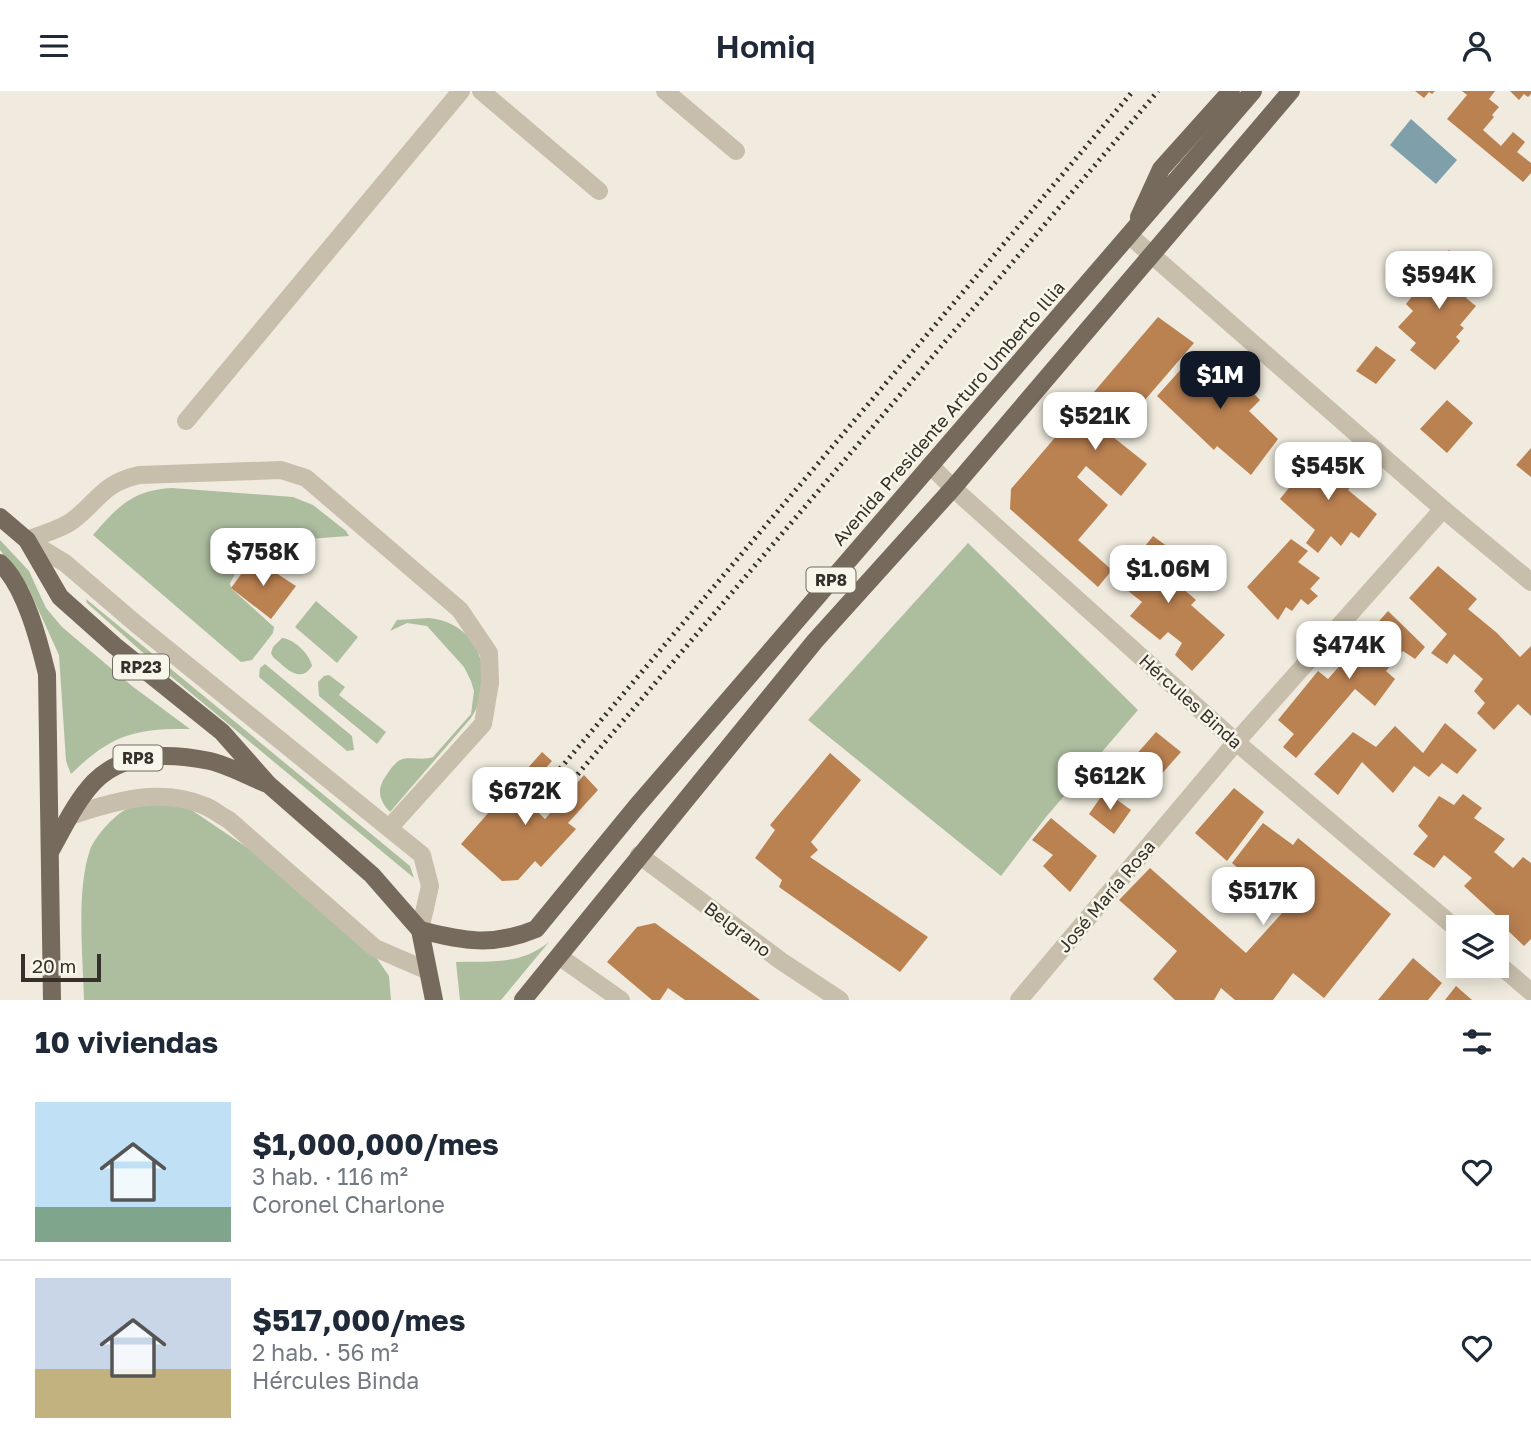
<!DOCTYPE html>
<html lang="es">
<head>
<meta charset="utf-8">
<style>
  :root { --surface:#fff; --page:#f6f6f7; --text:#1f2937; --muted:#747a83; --line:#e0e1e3; --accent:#111827 }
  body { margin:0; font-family:"Golos Text",sans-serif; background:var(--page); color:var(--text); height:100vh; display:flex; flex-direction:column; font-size:26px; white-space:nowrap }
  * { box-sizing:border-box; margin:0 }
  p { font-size:23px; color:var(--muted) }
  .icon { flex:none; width:38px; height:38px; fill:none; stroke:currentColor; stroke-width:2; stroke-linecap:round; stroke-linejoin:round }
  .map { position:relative; height:909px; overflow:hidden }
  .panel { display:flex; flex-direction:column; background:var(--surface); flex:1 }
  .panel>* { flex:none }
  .tools { position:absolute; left:1446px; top:824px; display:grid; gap:14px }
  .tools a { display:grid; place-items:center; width:63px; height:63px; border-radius:0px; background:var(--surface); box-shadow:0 4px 18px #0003; font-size:35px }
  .scale { position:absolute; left:21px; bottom:18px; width:80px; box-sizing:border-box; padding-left:7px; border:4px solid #353029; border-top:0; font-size:19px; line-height:24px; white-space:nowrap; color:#353029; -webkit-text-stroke:5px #f8f5ea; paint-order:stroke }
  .price { position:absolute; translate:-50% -60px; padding:0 16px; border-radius:14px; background:#fff; color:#222; font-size:23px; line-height:46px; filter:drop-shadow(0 2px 4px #0008) }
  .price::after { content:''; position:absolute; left:50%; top:42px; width:21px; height:16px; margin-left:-10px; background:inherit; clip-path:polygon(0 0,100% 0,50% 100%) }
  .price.current { background:var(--accent); color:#fff }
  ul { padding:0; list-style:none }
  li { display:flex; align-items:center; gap:21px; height:175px; padding:0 35px }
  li+li { border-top:2px solid var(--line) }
  li span { display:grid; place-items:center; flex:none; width:196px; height:140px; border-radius:0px; color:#555 }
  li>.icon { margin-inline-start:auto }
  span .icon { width:84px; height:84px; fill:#fffc; stroke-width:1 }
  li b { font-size:30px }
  h2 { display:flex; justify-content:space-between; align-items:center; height:84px; padding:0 35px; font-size:30px }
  header { display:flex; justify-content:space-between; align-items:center; height:91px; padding:0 35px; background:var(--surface); font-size:32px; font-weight:600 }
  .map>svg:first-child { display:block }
</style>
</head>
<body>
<header><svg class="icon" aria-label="menu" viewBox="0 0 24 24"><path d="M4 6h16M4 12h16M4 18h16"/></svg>Homiq<svg class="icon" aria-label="person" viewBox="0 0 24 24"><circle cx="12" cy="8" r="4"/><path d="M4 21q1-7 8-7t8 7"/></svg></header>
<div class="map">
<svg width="1531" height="909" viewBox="0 0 1531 909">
  <rect width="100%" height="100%" fill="#f0ebde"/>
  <!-- green -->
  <g fill="#adbe9f">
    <path d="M172 397 293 406 313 414 346 440 349 445 268 451C253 455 236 478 230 493L232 498 274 536 273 542 252 569 241 571 93 444C117 416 133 399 172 397Z"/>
    <path d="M0 449 29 480 46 517 62 536 132 595 190 638C134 637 111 644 71 683L66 670 59 564 28 496 0 459Z"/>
    <polygon points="968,452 1138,619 1046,726 1001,785 808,629"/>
    <polygon points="86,508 410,775 414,787 150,568 87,512"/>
    <polygon points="316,510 358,546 337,572 295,536"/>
    <path d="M429 527C481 532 497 588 471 627L390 721C377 707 377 696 388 682 391 677 395 672 400 669 410 665 423 670 433 666L471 623 474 600 471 590 464 576 427 535 407 532 390 540 397 529Z"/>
    <path d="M282 547C294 548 310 563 312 575 300 594 285 576 273 566L271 562 273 556Z"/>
    <polygon points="265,573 352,645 354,659 347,660 259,586 260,577"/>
    <polygon points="329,584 345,596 339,604 386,641 377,653 319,605 318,591 324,585"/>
    <path d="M150 710 190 718 264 768 376 866 389 885 391 909H84C83 866 76 799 90 759 96 744 115 723 130 716 136 713 144 712 150 710Z"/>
    <path d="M549 851 501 909H460L456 871C491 870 521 874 549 851Z"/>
  </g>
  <!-- water -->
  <polygon fill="#7f9faa" points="1411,28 1457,69 1436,93 1390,54"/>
  <!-- building -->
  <g fill="#ba8151">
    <polygon points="1415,0 1435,0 1432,3 1429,1 1424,7"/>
    <polygon points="1462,0 1495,0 1489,8 1499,16 1492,24 1494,26 1483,39 1501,55 1513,41 1525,51 1517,61 1531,72 1531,82 1523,91 1447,28 1467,4"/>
    <polygon points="1510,0 1531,0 1531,3 1528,6 1524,3 1519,9"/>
    <polygon points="1449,159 1476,184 1465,196 1470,200 1466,207 1476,215 1460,234 1464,237 1456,246 1460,250 1435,279 1410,259 1416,252 1398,236 1413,220 1406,213"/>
    <polygon points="1158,226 1194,252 1113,346 1147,373 1121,405 1086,375 1077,386 1108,414 1078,449 1112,479 1098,496 1010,418 1011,398"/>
    <polygon points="1376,255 1396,269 1376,293 1356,280"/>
    <polygon points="1212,265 1230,278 1260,309 1249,320 1278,348 1251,384 1217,355 1214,359 1157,305 1191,267 1202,275"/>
    <polygon points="1447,309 1473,332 1447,362 1420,338"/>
    <polygon points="1531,357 1531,386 1516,374"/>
    <polygon points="1320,358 1357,386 1348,399 1377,423 1359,447 1351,441 1341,455 1331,445 1318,462 1306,452 1315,439 1280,408"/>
    <polygon points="1153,445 1179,464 1165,482 1196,509 1191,514 1225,544 1192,580 1175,564 1182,552 1168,541 1160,549 1130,525 1142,511 1117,491"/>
    <polygon points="1291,448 1308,460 1298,471 1320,487 1310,498 1318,505 1308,514 1301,508 1292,520 1286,516 1278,529 1247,496"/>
    <polygon points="253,467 296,495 271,528 231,497"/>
    <polygon points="1438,475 1477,508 1468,518 1497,542 1520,566 1531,555 1531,625 1518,613 1494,639 1477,622 1485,612 1474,600 1483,588 1454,563 1447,573 1431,562 1447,543 1409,507"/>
    <polygon points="1388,520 1425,556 1415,568 1403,560 1386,580 1395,588 1375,615 1355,598 1296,667 1283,656 1294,643 1278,629 1318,580 1328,588"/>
    <polygon points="1445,632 1477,659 1457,683 1442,672 1429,686 1414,675 1393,702 1362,671 1338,704 1314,683 1353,641 1376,656 1395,635 1423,662"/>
    <polygon points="1156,641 1181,661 1158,687 1135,665"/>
    <polygon points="542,661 552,670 521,705 545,728 584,684 598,699 568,732 576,738 541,776 535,770 518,789 502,790 461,753"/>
    <polygon points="830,662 861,689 811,751 818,759 810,766 928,846 900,881 779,796 782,789 755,767 775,739 770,734"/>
    <polygon points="1234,697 1264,721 1227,770 1195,742"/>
    <polygon points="1105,700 1131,719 1114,743 1089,723"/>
    <polygon points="1463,703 1482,717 1474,727 1505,748 1494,761 1513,777 1523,766 1531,772 1531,848 1524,855 1498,830 1500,828 1464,795 1472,787 1444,764 1434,777 1413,763 1428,745 1418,735 1439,705 1454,714"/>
    <polygon points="1051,727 1097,765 1070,801 1043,775 1053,764 1032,749"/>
    <polygon points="1263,732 1293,754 1298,747 1391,823 1324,907 1293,882 1273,909 1235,909 1221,897 1214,909 1175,909 1153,888 1177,860 1119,809 1150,777 1246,862 1283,821 1256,797 1258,794 1232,772"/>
    <polygon points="655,832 760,909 685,909 668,897 660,909 652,909 607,871 637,836"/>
    <polygon points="1413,867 1442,892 1428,909 1378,909"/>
    <polygon points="1456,895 1472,909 1445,909"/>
  </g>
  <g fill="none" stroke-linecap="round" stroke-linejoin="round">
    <!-- minor -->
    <g stroke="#c7beab" stroke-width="18">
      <polyline points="481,0 599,100"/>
      <polyline points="665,0 736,60"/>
      <polyline points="1130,145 1443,418 1531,491"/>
      <polyline points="186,330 461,0"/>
      <polyline points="930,374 953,397 1236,651 1458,839"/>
      <path d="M27 449C41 443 60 439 72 430 100 409 101 393 139 384L281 379 306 387 460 519 489 562 490 592 483 633 390 736"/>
      <polyline points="27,449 65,472 135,532 422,764 430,795 420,839"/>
      <path d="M70 725C114 710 160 696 205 715 213 718 221 725 229 729L375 857 426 879"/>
      <polyline points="639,764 781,870 840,909"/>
      <polyline points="560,866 621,909"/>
      <polyline points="1496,871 1531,901"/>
      <polyline points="1019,909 1236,651 1443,418"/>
    </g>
    <!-- major -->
    <g stroke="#766a5c" stroke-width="18">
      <polyline points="1139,126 1161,78 1231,0"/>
      <polyline points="0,426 27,449 60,506 115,555 222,641 268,693 372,784 420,839 434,909"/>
      <path d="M0 472C25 495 39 550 47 583L52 909"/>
      <path d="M51 759C64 736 76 710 94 691 124 660 171 662 210 670 228 674 247 685 265 692"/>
      <path d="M420 839C463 850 493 856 536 838L636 716 1253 0"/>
      <polyline points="523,909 815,550 953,397 1291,0"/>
    </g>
    <!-- rail -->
    <g stroke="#353029" stroke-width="5" stroke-dasharray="2 5" stroke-linecap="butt">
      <polyline points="542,699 1133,0"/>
      <polyline points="555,710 1158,0"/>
    </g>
  </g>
  <g text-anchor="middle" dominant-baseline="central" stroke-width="5" stroke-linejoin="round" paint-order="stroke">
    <!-- shield labels -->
    <g fill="#f8f5ea" stroke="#706b63" stroke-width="2">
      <rect x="806.5" y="476.5" width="49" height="25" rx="5"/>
      <rect x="113" y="563.5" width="56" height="25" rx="5"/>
      <rect x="113.5" y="654.5" width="49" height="25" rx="5"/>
    </g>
    <g font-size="16" font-weight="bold" fill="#353029">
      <text x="831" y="489">RP8</text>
      <text x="141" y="576">RP23</text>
      <text x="138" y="667">RP8</text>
    </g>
    <!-- street labels -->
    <g font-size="18" fill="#353029" stroke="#f8f5ea">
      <text transform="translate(948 322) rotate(-49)">Avenida Presidente Arturo Umberto Illia</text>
      <text transform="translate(1191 610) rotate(42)">Hércules Binda</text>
      <text transform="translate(1106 805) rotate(-50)">José María Rosa</text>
      <text transform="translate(738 838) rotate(37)">Belgrano</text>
    </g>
  </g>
</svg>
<div class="tools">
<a><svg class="icon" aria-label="layers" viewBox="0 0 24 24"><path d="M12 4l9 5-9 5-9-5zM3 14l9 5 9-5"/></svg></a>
</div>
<div class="scale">20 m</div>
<b class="price" style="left:1439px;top:220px">$594K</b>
<b class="price current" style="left:1220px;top:320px">$1M</b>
<b class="price" style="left:1095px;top:361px">$521K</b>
<b class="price" style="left:1328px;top:411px">$545K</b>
<b class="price" style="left:263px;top:497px">$758K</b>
<b class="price" style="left:1168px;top:514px">$1.06M</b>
<b class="price" style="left:1349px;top:590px">$474K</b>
<b class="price" style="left:1110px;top:721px">$612K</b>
<b class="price" style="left:525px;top:736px">$672K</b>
<b class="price" style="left:1263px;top:836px">$517K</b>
</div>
<section class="panel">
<h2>10 viviendas<svg class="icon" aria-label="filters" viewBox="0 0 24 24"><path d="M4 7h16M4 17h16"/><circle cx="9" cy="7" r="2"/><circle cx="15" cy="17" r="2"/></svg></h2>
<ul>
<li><span style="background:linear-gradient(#bfe0f5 75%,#7fa58c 0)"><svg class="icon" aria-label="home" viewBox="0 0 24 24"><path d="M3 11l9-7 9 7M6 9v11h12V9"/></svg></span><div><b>$1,000,000/mes</b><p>3 hab. · 116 m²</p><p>Coronel Charlone</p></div><svg class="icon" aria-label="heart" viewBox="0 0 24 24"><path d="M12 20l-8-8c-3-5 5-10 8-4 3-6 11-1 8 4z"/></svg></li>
<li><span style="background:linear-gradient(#c9d6e8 65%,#c2b280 0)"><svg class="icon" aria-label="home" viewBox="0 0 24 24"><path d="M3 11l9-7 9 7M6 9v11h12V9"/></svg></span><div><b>$517,000/mes</b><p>2 hab. · 56 m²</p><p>Hércules Binda</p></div><svg class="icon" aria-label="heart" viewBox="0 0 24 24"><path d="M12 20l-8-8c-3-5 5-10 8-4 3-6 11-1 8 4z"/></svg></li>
</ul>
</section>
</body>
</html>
